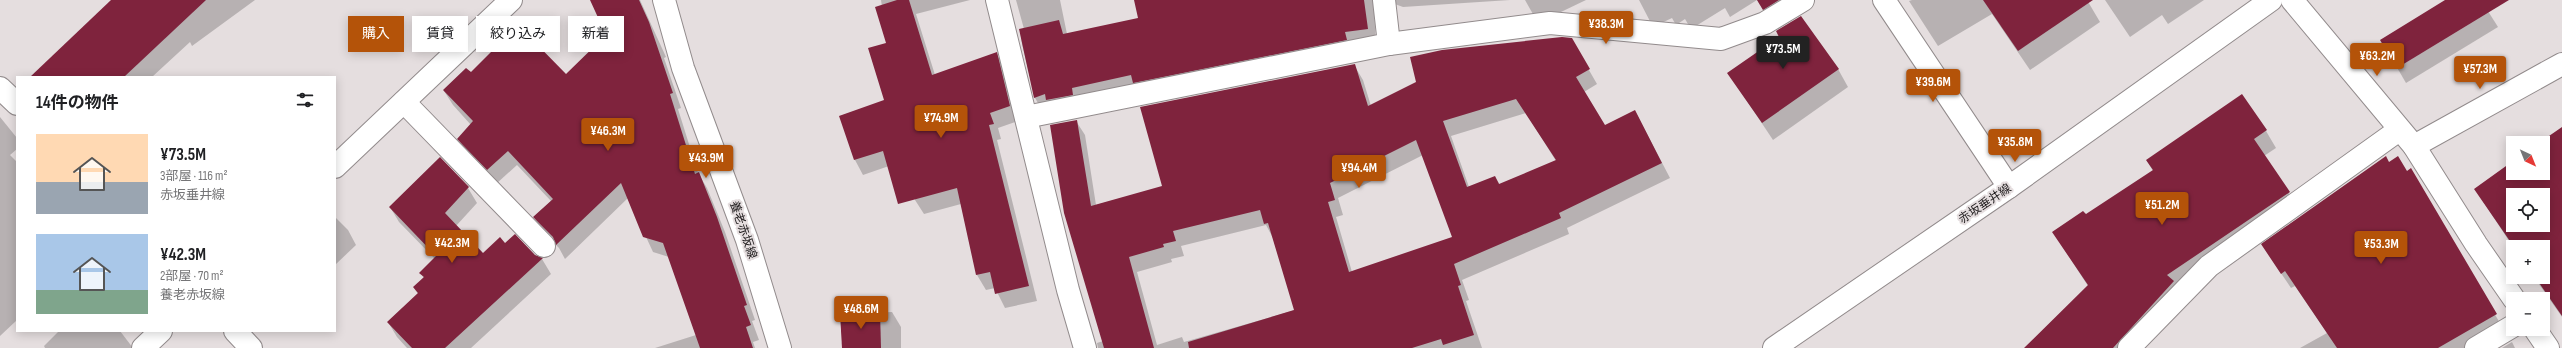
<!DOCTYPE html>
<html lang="ja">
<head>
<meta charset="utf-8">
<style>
  :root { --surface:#fff; --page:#f6f6f6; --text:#202124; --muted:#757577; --accent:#b45309 }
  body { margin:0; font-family:"Sofia Sans Condensed","Noto Sans JP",sans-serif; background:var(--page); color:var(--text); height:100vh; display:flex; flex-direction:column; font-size:15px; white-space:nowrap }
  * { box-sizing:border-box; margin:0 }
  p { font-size:13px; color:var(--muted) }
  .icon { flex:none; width:22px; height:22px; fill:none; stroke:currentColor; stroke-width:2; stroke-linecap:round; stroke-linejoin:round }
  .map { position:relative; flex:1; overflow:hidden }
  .sheet { position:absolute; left:16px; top:76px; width:320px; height:256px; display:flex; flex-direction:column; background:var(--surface); border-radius:0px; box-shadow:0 2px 10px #0003 }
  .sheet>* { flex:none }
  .hud { position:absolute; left:348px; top:16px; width:380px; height:36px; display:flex; gap:8px }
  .needle { width:26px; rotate:137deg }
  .buttons { position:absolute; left:2506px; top:136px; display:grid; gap:8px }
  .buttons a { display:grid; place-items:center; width:44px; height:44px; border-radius:0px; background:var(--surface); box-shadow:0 2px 10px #0003; font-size:20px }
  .price { position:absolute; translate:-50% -34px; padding:0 9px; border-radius:4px; background:var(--accent); color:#fff; font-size:13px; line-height:26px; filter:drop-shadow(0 1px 2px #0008) }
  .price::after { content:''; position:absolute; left:50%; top:24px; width:12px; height:9px; margin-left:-6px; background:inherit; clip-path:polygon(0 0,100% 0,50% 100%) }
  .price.selected { background:#222; color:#fff }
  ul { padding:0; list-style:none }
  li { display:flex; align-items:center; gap:12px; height:100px; padding:0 20px }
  li span { display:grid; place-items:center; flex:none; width:112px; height:80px; border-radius:0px; color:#555 }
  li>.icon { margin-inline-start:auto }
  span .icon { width:48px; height:48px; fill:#fffc; stroke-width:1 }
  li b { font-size:17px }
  h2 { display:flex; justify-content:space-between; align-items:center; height:48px; padding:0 20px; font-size:17px }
  .pill { padding:0 14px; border-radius:0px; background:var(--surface); box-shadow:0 2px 10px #0003; font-size:14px; line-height:36px }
  .pill.selected { background:var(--accent); color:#fff }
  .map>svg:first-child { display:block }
</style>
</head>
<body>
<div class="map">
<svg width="2562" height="348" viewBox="0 0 2562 348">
  <rect width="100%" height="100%" fill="#e5dedf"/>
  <!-- shadow -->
  <g fill="#0003" fill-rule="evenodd">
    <polygon points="129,0 255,0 192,46 190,42 152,77 32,77"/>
    <polygon points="594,0 640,0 666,57 664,58 681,108 678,109 698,173 707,188 725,232 755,320 752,321 759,340 753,342 755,348 655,348 696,335 669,257 653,252 628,198 565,259 559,248 543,232 534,217 551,201 517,165 496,184 467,154 459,139 471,125 453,105 444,91 471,74 566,75 608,35"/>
    <polygon points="881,0 970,0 916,14 935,75 996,53 1005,68 1018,121 998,128 1001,139 997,140 1037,301 1005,308 995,288 986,290 977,275 961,204 924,214 915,200 910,179 889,166 863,175 855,160 840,116 885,101 887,43"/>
    <polygon points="1016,0 1060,0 1067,34 1139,19 1135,0 1510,0 1403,7 1392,3 1374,9 1376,45 1044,113 1035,98 1022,44 1020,30 1024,29"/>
    <polygon points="1525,0 1586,0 1538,23"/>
    <polygon points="1639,0 1757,0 1730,17 1725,8 1691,29 1685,19 1676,25 1672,18 1653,27"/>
    <polygon points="1757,0 1798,0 1772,24"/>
    <polygon points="1912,0 2087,0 2100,22 2030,70 1992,14 1938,46 1909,1"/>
    <polygon points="2105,0 2204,0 2168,24 2162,15 2130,37"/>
    <polygon points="2447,0 2481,0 2498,27 2406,83 2381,40"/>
    <path d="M1571 39 1597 84 1584 92 1604 127 1635 111 1670 178 1567 228 1569 234 1462 280 1469 300 1466 301 1482 348H1098L1097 343 1103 341 1076 121 1085 135 1096 205 1163 187 1354 65 1363 80 1371 106ZM1526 113 1556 161 1500 185 1495 177 1469 187 1451 136ZM1423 155 1453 238 1352 272 1336 217 1343 215 1338 198ZM1266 225 1273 238 1295 310 1184 342 1182 337 1157 345 1137 272 1172 262 1171 259 1184 256 1181 246Z"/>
    <polygon points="1838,69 1848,87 1773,140 1729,74"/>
    <polygon points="0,117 17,138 17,149 10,155 17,162 17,320 0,336"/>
    <path d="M2562 128V317L2534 277H2543V247H2513L2475 189 2513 162V173H2543V143H2541ZM2513 195H2543V225H2513Z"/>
    <polygon points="2266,131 2276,148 2264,156 2300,210 2179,291 2138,348 2025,348 2088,286 2053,232 2086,216 2153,171 2147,161"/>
    <polygon points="440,158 468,188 477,203 456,226 483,254 505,244 542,259 551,274 471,348 407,348 397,337 388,322 418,294 414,288 424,279 421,273 435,259 399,222 390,207"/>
    <polygon points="2388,163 2406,172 2410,170 2507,335 2487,348 2300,348 2327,333 2295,286 2291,288 2262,245"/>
    <polygon points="335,217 348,230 356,245 335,265"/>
    <polygon points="892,312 901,327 901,348 843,348 841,314"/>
    <polygon points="59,331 120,331 133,348 45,348 44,346"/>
    <polygon points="2512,342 2515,348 2502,348"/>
  </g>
  <!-- building -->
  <g fill="#7f233d" fill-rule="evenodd">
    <polygon points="111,0 206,0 124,77 30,77"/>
    <polygon points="590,0 639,0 649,22 673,93 670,94 695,174 699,172 717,217 747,305 744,306 751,325 746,327 753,348 700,348 663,243 643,237 621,183 556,245 553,237 533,217 553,199 508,151 487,170 457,139 473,121 443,90 466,68 471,72 518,25 566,74 606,35"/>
    <polygon points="897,0 909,0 932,75 997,52 1010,106 990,113 994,124 989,125 1029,286 995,294 990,272 976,275 957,188 898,204 883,151 854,160 839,116 884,100 868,48 886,43 875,7"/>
    <polygon points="1134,0 1364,0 1368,29 1345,32 1347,40 1133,83 1131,75 1072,88 1073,95 1046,100 1045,94 1034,98 1019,29 1059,20 1063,34 1138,18"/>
    <polygon points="1757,0 1779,0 1763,10"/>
    <polygon points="1983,0 2093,0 2018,51"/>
    <polygon points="2445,0 2509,0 2397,68 2380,40"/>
    <polygon points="1801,16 1839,69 1762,123 1727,73 1779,37 1776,31"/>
    <path d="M1562 37 1572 38 1590 69 1576 77 1605 125 1635 110 1662 163 1559 213 1561 218 1454 264 1461 285 1458 286 1474 335 1443 345 1441 339 1412 348H1189L1188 342 1294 310 1268 223 1264 224 1260 210 1173 231 1176 241 1163 244 1164 247 1129 257 1154 348H1104L1064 213 1050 125 1077 120 1091 206 1162 186 1140 107 1355 64 1368 106 1416 82 1410 57 1442 50ZM1516 99 1556 160 1499 184 1495 176 1467 187 1443 121ZM1416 140 1452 237 1349 272 1328 202 1335 200 1330 183Z"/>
    <polygon points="2242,94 2267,130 2254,139 2290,192 2167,275 2174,281 2113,348 2024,348 2088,285 2052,232 2083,211 2086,214 2153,170 2146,160"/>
    <path d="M2562 127V316L2535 277H2543V247H2514L2474 189 2513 161V173H2543V143H2539ZM2513 195H2543V225H2513Z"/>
    <polygon points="2386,156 2389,162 2398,156 2407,171 2411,168 2497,314 2438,348 2337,348 2285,271 2281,274 2261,244"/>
    <polygon points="440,157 469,187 445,213 483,253 500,237 505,243 515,234 535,255 543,258 445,348 412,348 387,322 418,293 413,287 424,277 419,273 436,256 389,207"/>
    <polygon points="880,311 881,348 842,348 840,313"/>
  </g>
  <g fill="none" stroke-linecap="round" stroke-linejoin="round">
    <!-- minor casing -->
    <g stroke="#928b8c" stroke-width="24">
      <g id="minor">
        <polyline points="997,0 1068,290 1085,348"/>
        <polyline points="1384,0 1389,44"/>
        <polyline points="1884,0 2009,187"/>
        <polyline points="2292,0 2414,146 2476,244 2514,299"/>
        <polyline points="0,88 17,104"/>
        <polyline points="404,102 544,246"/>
        <polyline points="1026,117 1389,44 1550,23 1721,39 1765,23 1803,0"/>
        <polyline points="2414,146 2562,64"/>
        <polyline points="335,167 511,0"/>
        <polyline points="2535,329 2548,348"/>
        <polyline points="235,331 251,348"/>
        <polyline points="143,348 161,331"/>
        <polyline points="2129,348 2209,266 2399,130"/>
        <polyline points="2476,348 2513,326"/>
      </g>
    </g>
    <!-- major casing -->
    <g stroke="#928b8c" stroke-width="24">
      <g id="major">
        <polyline points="664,0 683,68 747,240 780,348"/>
        <polyline points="1774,348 2009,187 2271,0"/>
      </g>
    </g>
    <!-- minor -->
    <use href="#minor" stroke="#fff" stroke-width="22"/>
    <!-- major -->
    <use href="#major" stroke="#fff" stroke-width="22"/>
  </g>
  <g text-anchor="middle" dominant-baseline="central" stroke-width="4" stroke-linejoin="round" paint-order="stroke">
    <!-- street labels -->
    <g font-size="12" fill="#1f1c1d" stroke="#e5dedf">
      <text transform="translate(1985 204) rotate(-34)">赤坂垂井線</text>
      <text transform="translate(743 230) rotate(71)">養老赤坂線</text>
    </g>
  </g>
</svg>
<div class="buttons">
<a><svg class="needle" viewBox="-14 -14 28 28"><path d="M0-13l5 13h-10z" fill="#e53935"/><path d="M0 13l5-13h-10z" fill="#757577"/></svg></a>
<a><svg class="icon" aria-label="locate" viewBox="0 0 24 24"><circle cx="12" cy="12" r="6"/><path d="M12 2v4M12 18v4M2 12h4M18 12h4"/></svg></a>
<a>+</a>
<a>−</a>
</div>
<b class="price" style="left:1606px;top:45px">¥38.3M</b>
<b class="price selected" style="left:1783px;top:70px">¥73.5M</b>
<b class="price" style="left:2377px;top:77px">¥63.2M</b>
<b class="price" style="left:2480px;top:90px">¥57.3M</b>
<b class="price" style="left:1933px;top:103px">¥39.6M</b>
<b class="price" style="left:941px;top:139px">¥74.9M</b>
<b class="price" style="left:608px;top:152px">¥46.3M</b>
<b class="price" style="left:2015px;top:163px">¥35.8M</b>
<b class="price" style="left:706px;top:179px">¥43.9M</b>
<b class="price" style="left:1359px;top:189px">¥94.4M</b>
<b class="price" style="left:2162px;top:226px">¥51.2M</b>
<b class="price" style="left:452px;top:264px">¥42.3M</b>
<b class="price" style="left:2381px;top:265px">¥53.3M</b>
<b class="price" style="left:861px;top:330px">¥48.6M</b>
<div class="hud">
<a class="pill selected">購入</a>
<a class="pill">賃貸</a>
<a class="pill">絞り込み</a>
<a class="pill">新着</a>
</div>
<section class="sheet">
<h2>14件の物件<svg class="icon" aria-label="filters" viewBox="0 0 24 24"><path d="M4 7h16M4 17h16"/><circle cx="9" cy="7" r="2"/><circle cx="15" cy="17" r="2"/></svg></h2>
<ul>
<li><span style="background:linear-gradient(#ffd9b3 60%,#9aa5b1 0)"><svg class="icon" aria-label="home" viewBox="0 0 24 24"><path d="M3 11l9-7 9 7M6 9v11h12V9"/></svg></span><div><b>¥73.5M</b><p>3部屋 · 116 m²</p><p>赤坂垂井線</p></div></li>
<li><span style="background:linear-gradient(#a9c7e8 70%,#7fa58c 0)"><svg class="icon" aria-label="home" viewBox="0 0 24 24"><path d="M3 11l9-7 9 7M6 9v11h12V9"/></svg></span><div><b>¥42.3M</b><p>2部屋 · 70 m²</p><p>養老赤坂線</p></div></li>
</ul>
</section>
</div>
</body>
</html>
